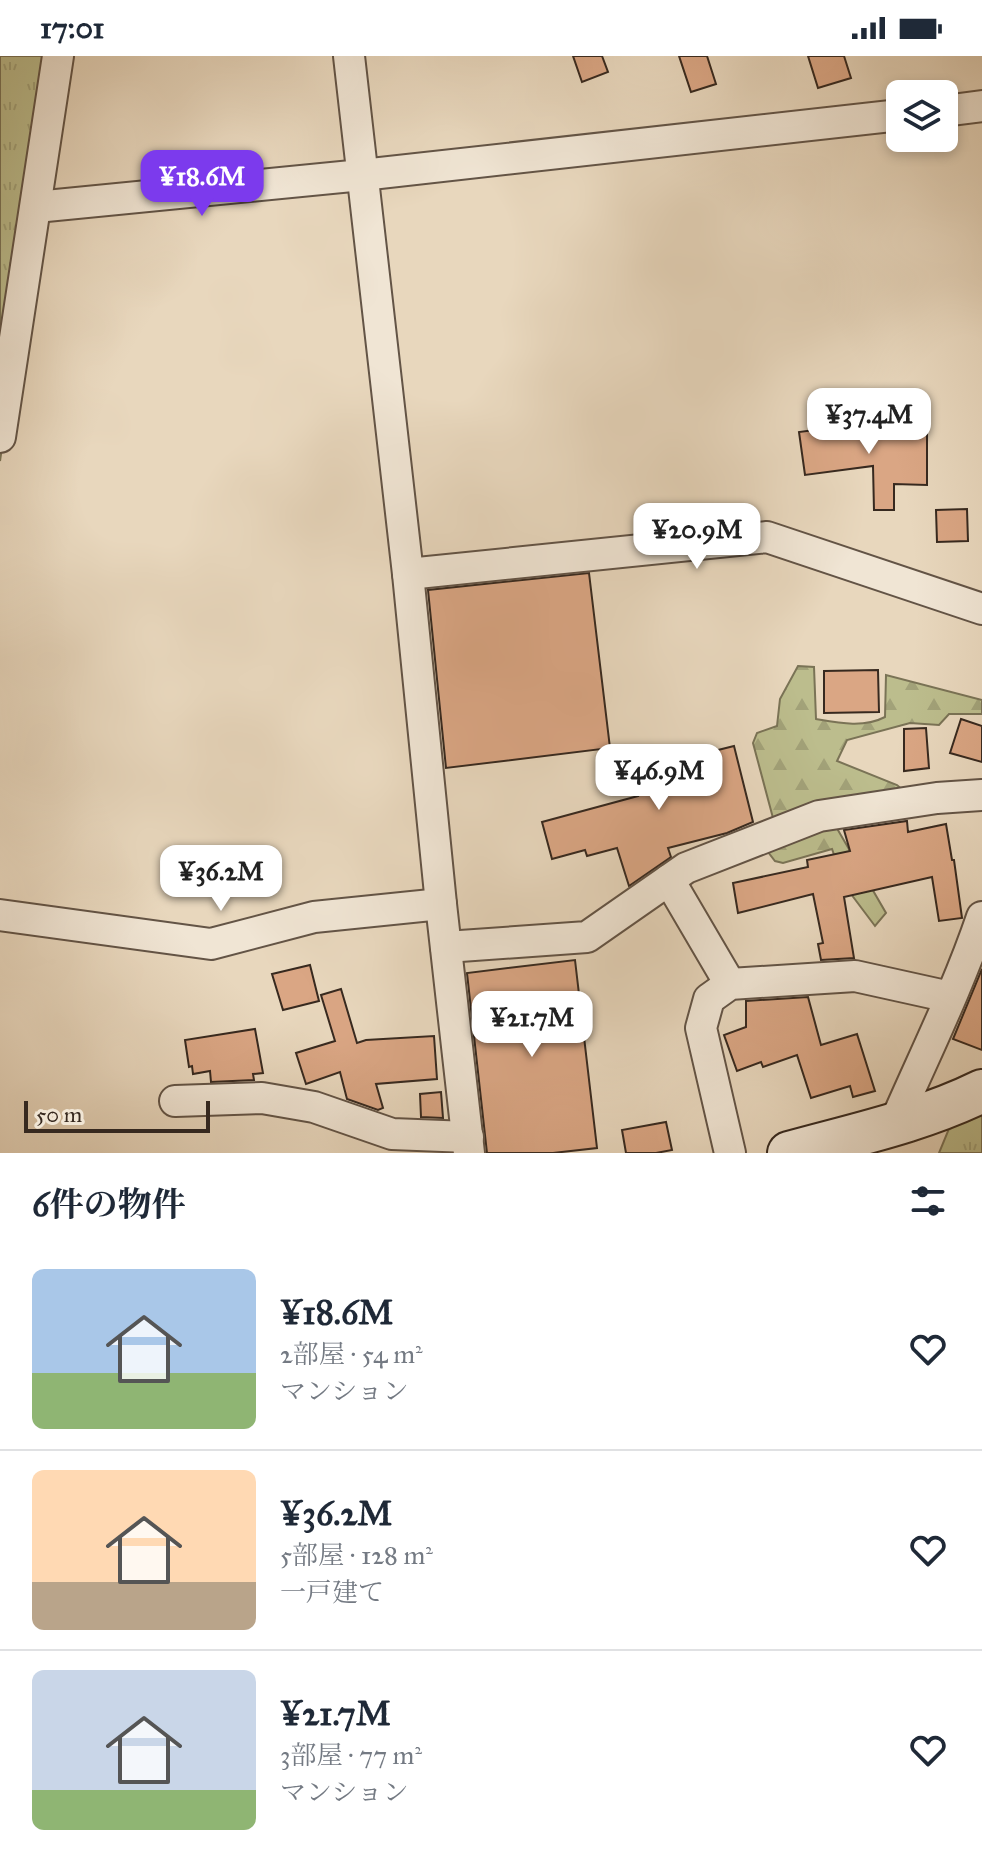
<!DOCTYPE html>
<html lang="ja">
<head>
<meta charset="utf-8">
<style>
  :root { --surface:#fff; --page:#f6f6f7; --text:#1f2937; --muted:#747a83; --line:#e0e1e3; --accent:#7c3aed }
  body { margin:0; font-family:"IM FELL Great Primer","Noto Serif JP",serif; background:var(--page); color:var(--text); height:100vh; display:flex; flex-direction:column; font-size:30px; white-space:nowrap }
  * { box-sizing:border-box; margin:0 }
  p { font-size:26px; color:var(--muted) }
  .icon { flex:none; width:44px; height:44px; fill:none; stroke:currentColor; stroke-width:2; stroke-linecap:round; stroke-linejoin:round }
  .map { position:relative; height:1097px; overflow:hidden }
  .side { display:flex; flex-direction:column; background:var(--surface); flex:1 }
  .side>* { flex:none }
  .controls { position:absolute; left:886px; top:24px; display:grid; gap:16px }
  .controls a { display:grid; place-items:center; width:72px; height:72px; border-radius:12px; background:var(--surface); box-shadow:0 4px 12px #0003; font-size:40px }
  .scale { position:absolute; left:24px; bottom:20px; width:186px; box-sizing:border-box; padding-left:8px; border:4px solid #37291f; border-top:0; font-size:22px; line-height:28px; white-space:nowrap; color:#37291f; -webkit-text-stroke:6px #f0e5d4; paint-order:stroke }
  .price { position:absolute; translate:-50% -68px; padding:0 18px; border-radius:16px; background:#fff; color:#222; font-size:26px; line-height:52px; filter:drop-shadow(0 2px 4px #0008) }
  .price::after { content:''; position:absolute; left:50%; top:48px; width:24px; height:18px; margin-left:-12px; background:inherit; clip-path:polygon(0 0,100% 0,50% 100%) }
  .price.on { background:var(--accent); color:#fff }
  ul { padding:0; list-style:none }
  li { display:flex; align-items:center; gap:24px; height:200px; padding:0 32px }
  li+li { border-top:2px solid var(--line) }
  li span { display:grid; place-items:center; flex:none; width:224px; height:160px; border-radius:12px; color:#555 }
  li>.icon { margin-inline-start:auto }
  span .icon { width:96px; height:96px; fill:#fffc; stroke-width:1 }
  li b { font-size:34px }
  h2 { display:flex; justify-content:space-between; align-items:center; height:96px; padding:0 32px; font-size:34px }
  .status { display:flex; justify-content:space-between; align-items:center; height:56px; padding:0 40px; background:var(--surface); direction:ltr }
  .status svg { height:22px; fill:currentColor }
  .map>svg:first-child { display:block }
</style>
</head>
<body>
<div class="status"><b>17:01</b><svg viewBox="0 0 49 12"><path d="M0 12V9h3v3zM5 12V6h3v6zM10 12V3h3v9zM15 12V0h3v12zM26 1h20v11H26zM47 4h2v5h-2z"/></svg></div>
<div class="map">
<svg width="982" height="1097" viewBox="0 0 982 1097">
  <defs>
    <pattern id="grass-tufts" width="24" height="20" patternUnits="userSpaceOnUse" patternTransform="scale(2)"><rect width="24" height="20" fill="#bcbd8d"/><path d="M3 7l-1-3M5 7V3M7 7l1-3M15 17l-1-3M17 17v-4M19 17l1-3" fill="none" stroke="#a2a279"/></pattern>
    <pattern id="forest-firs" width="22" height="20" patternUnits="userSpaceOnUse" patternTransform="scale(2)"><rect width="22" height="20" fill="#bcbd8d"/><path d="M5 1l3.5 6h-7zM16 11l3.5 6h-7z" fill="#a2a279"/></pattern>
  </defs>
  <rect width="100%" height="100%" fill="#e8d7bd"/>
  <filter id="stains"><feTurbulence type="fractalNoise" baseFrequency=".0025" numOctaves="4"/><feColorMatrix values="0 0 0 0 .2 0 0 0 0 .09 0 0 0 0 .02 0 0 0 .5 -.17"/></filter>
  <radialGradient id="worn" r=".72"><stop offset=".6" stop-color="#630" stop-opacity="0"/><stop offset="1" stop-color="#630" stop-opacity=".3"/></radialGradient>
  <!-- grass -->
  <g fill="url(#grass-tufts)" stroke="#7a7356" stroke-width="2">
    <polygon points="0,0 59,0 0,405"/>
    <polygon points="982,1029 982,1097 939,1097 960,1046"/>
  </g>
  <!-- forest -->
  <path fill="url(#forest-firs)" stroke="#7a7356" stroke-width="2" d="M798 610 814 611 816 663C839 667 864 672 885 661L886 619 982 644V658H949L939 669 910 667 847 684 837 705 897 729 924 752 835 769 886 857 875 870 845 830 832 793 783 807 775 805 768 796 773 762 753 687 757 677 777 670 780 643Z"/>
  <!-- building -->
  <g fill="#daa684" stroke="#37291f" stroke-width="2">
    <polygon points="573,0 602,0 608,16 582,26"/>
    <polygon points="679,0 707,0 716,28 691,36"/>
    <polygon points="808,0 844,0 851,22 818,32"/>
    <polygon points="867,367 867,374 927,374 927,429 894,428 894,454 874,454 873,410 805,419 799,376"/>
    <polygon points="967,453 968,485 937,486 936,454"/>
    <polygon points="589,517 610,692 446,712 428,534"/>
    <polygon points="878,614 879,656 824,657 824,615"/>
    <polygon points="961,663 982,670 982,706 950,697"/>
    <polygon points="926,672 929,712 904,715 904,673"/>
    <polygon points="734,690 753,766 727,777 668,792 671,801 629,830 617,792 587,800 585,794 552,803 542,766 638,740 626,702 646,696 650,711"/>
    <polygon points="907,765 908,776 946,768 952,804 954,804 962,862 939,865 932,821 844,841 854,902 821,904 818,888 823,887 813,838 738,857 733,827 808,811 807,804 850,795 844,774"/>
    <polygon points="575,904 597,1092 553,1097 487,1097 467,917"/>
    <polygon points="310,909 319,945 283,954 272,918"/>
    <polygon points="982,913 982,994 953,983"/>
    <polygon points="341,933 357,987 366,984 434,980 437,1023 376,1028 383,1052 378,1054 347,1043 340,1016 306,1028 296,997 335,985 321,939"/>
    <polygon points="808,941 821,989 857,978 875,1035 853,1041 850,1030 811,1042 797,999 763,1011 761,1006 737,1015 724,979 746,971 746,945"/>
    <polygon points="255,973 263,1017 253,1018 254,1024 211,1026 210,1015 193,1018 192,1010 189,1011 185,984"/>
    <polygon points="441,1036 443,1062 421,1061 420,1038"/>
    <polygon points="666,1066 672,1094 656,1097 626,1097 622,1074"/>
  </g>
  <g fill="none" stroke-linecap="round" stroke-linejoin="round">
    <!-- street casing -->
    <g stroke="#635446" stroke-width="34">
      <g id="street">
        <polyline points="349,0 408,518 441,848 469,1097"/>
        <polyline points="944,55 982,50"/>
        <polyline points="36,151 362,119 900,59"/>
        <polyline points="0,381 58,0"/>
        <polyline points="408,518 767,481 982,553"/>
        <polyline points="669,824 730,928"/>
        <polyline points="0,859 211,888 314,861 441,848"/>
        <polyline points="446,891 587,881 686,812 819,760 937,742 982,739"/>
        <polyline points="175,1045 262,1042 314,1051 392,1078 468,1081"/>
        <path d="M894 1069C924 1000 958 932 982 861"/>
        <polyline points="730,1097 701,972 709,943 730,928 855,920 950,941"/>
      </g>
    </g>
    <!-- secondary casing -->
    <g stroke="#37291f" stroke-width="46">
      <path id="secondary" d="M789 1097C854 1079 921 1065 982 1035"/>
    </g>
    <!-- street -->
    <use href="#street" stroke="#f0e5d4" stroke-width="30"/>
    <!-- secondary -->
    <use href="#secondary" stroke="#f0e5d4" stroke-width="42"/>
  </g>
  <rect width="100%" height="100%" filter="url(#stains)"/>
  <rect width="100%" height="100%" fill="url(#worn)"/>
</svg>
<div class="controls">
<a><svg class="icon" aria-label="layers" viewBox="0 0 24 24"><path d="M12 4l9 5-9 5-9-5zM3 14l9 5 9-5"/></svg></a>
</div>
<div class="scale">50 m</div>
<b class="price on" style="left:202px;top:162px">¥18.6M</b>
<b class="price" style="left:869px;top:400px">¥37.4M</b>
<b class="price" style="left:697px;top:515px">¥20.9M</b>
<b class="price" style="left:659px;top:756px">¥46.9M</b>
<b class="price" style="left:221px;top:857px">¥36.2M</b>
<b class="price" style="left:532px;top:1003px">¥21.7M</b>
</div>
<section class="side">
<h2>6件の物件<svg class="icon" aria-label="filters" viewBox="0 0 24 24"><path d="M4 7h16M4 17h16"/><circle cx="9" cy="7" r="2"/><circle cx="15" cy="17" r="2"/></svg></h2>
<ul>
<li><span style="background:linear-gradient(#a9c7e8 65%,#8fb573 0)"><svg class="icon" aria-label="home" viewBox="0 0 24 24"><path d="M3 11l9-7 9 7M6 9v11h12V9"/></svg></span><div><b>¥18.6M</b><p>2部屋 · 54 m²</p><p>マンション</p></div><svg class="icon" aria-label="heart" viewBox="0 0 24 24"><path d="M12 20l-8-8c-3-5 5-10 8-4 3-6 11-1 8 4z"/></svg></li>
<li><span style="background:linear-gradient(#ffd9b3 70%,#b9a48a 0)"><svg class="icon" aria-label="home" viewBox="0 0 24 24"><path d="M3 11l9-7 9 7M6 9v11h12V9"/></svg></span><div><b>¥36.2M</b><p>5部屋 · 128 m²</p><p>一戸建て</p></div><svg class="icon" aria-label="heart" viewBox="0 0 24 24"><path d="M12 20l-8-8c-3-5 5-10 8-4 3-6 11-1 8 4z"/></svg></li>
<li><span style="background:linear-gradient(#c9d6e8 75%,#8fb573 0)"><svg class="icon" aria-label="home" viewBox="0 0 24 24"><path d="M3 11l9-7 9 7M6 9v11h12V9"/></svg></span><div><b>¥21.7M</b><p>3部屋 · 77 m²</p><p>マンション</p></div><svg class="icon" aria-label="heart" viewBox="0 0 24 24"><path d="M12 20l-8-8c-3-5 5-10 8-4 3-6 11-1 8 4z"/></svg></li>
</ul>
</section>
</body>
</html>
